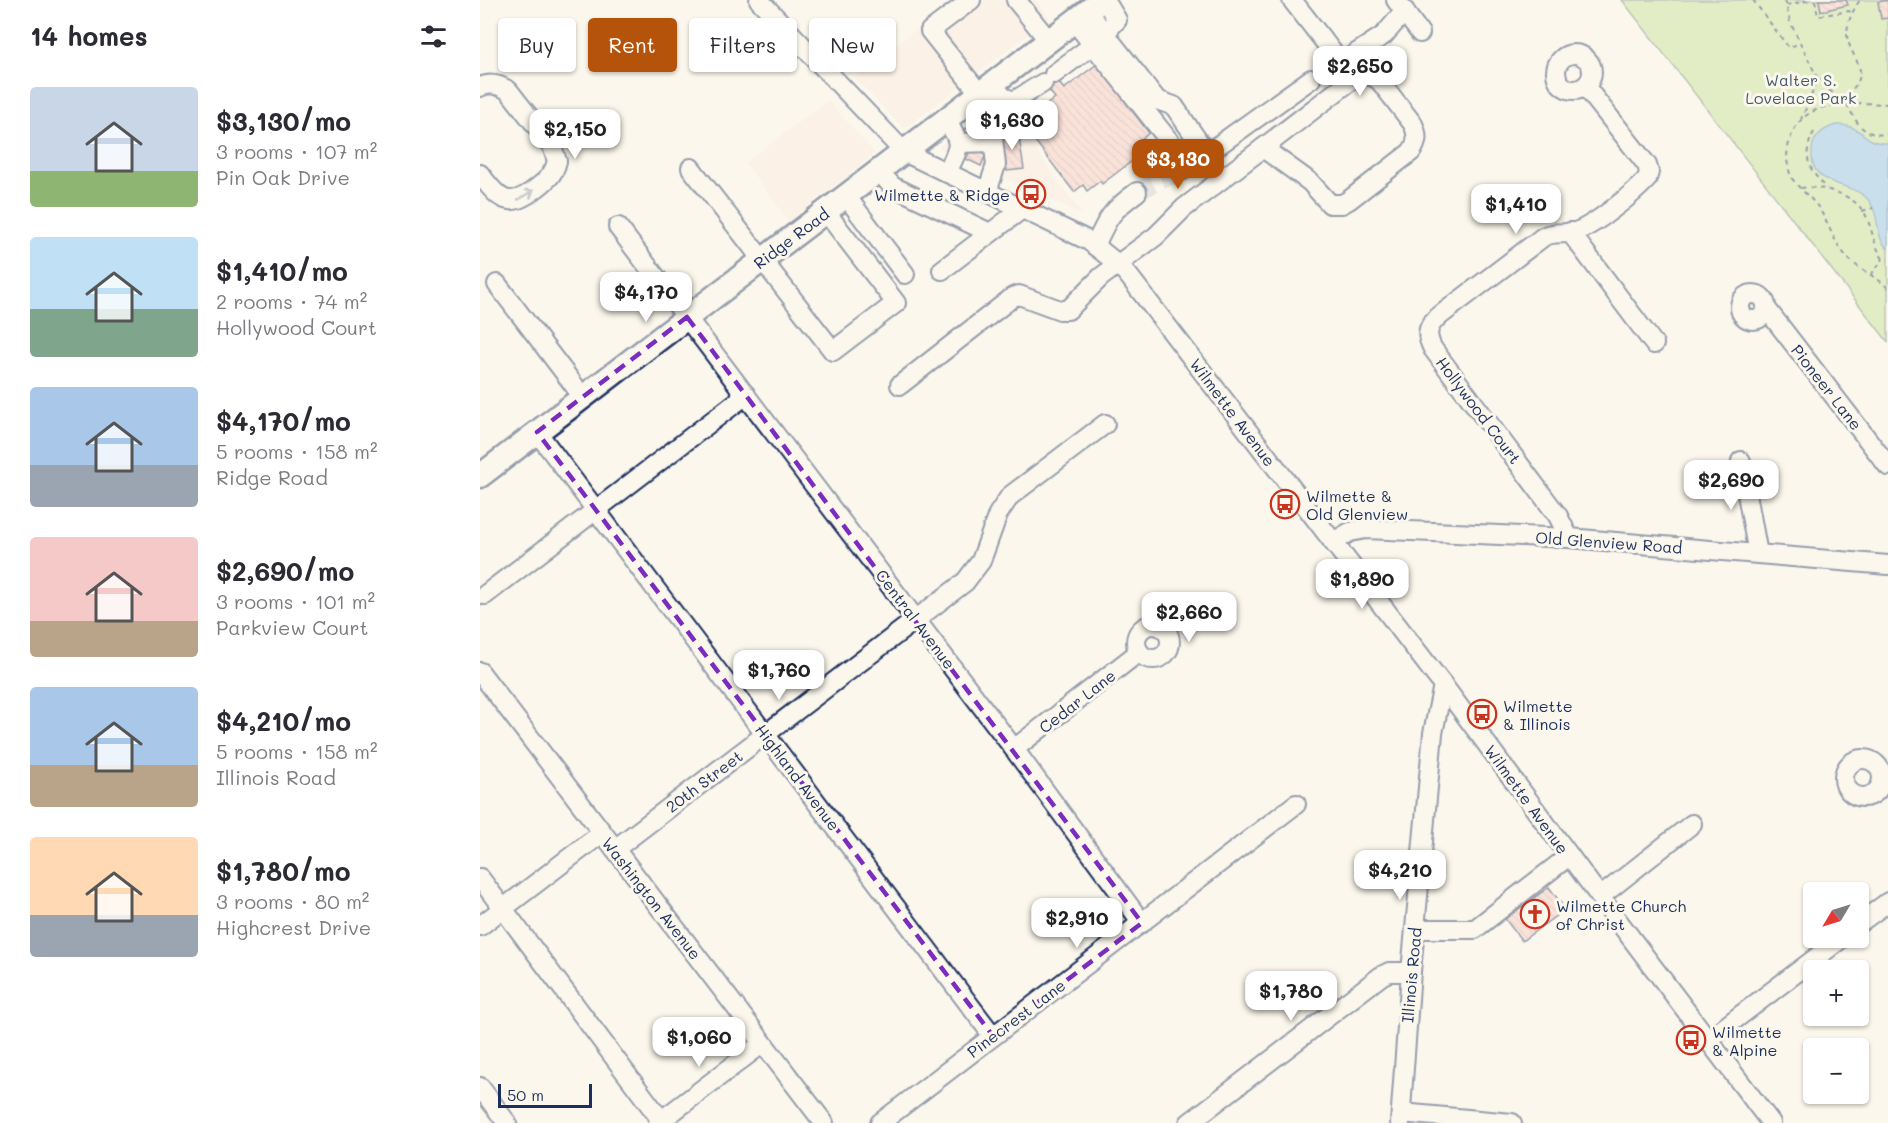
<!DOCTYPE html>
<html lang="en">
<head>
<meta charset="utf-8">
<style>
  :root { --surface:#fff; --page:#f2f2f3; --text:#2b2b33; --muted:#7c7c81; --accent:#b45309 }
  body { margin:0; font-family:Mali,sans-serif; background:var(--page); color:var(--text); height:100vh; display:flex; flex-direction:column; font-size:22px; white-space:nowrap }
  * { box-sizing:border-box; margin:0 }
  p { font-size:20px; color:var(--muted) }
  .icon { flex:none; width:33px; height:33px; fill:none; stroke:currentColor; stroke-width:2; stroke-linecap:round; stroke-linejoin:round }
  .map { position:relative; flex:1; overflow:hidden }
  .details { display:flex; flex-direction:column; background:var(--surface); width:480px }
  .details>* { flex:none }
  .top-card { position:absolute; left:18px; top:18px; width:570px; height:54px; display:flex; gap:12px }
  .needle { width:39px; rotate:232deg }
  .fabs { position:absolute; left:1323px; top:882px; display:grid; gap:12px }
  .fabs a { display:grid; place-items:center; width:66px; height:66px; border-radius:6px; background:var(--surface); box-shadow:0 2px 4px #0004; font-size:30px }
  .scale { position:absolute; left:18px; bottom:15px; width:94px; box-sizing:border-box; padding-left:6px; border:3px solid #1b2f5e; border-top:0; font-size:16px; line-height:21px; white-space:nowrap; color:#1b2f5e; -webkit-text-stroke:4px #fbf7ec; paint-order:stroke }
  .price { position:absolute; translate:-50% -51px; padding:0 14px; border-radius:12px; background:#fff; color:#222; font-size:20px; line-height:39px; filter:drop-shadow(0 2px 3px #0008) }
  .price::after { content:''; position:absolute; left:50%; top:36px; width:18px; height:14px; margin-left:-9px; background:inherit; clip-path:polygon(0 0,100% 0,50% 100%) }
  .price.on { background:var(--accent); color:#fff }
  ul { padding:0; list-style:none }
  li { display:flex; align-items:center; gap:18px; height:150px; padding:0 30px }
  li span { display:grid; place-items:center; flex:none; width:168px; height:120px; border-radius:6px; color:#555 }
  li>.icon { margin-inline-start:auto }
  span .icon { width:72px; height:72px; fill:#fffc; stroke-width:1 }
  li b { font-size:26px }
  h2 { display:flex; justify-content:space-between; align-items:center; height:72px; padding:0 30px; font-size:26px }
  .pill { padding:0 21px; border-radius:6px; background:var(--surface); box-shadow:0 2px 4px #0004; font-size:21px; line-height:54px }
  .pill.on { background:var(--accent); color:#fff }
  main { display:flex; flex:1; min-height:0 }
  .map>svg:first-child { display:block }
</style>
</head>
<body>
<main>
<section class="details">
<h2>14 homes<svg class="icon" aria-label="filters" viewBox="0 0 24 24"><path d="M4 7h16M4 17h16"/><circle cx="9" cy="7" r="2"/><circle cx="15" cy="17" r="2"/></svg></h2>
<ul>
<li><span style="background:linear-gradient(#c9d6e8 70%,#8fb573 0)"><svg class="icon" aria-label="home" viewBox="0 0 24 24"><path d="M3 11l9-7 9 7M6 9v11h12V9"/></svg></span><div><b>$3,130/mo</b><p>3 rooms · 107 m²</p><p>Pin Oak Drive</p></div></li>
<li><span style="background:linear-gradient(#bfe0f5 60%,#7fa58c 0)"><svg class="icon" aria-label="home" viewBox="0 0 24 24"><path d="M3 11l9-7 9 7M6 9v11h12V9"/></svg></span><div><b>$1,410/mo</b><p>2 rooms · 74 m²</p><p>Hollywood Court</p></div></li>
<li><span style="background:linear-gradient(#a9c7e8 65%,#9aa5b1 0)"><svg class="icon" aria-label="home" viewBox="0 0 24 24"><path d="M3 11l9-7 9 7M6 9v11h12V9"/></svg></span><div><b>$4,170/mo</b><p>5 rooms · 158 m²</p><p>Ridge Road</p></div></li>
<li><span style="background:linear-gradient(#f6c9c9 70%,#b9a48a 0)"><svg class="icon" aria-label="home" viewBox="0 0 24 24"><path d="M3 11l9-7 9 7M6 9v11h12V9"/></svg></span><div><b>$2,690/mo</b><p>3 rooms · 101 m²</p><p>Parkview Court</p></div></li>
<li><span style="background:linear-gradient(#a9c7e8 65%,#b9a48a 0)"><svg class="icon" aria-label="home" viewBox="0 0 24 24"><path d="M3 11l9-7 9 7M6 9v11h12V9"/></svg></span><div><b>$4,210/mo</b><p>5 rooms · 158 m²</p><p>Illinois Road</p></div></li>
<li><span style="background:linear-gradient(#ffd9b3 65%,#9aa5b1 0)"><svg class="icon" aria-label="home" viewBox="0 0 24 24"><path d="M3 11l9-7 9 7M6 9v11h12V9"/></svg></span><div><b>$1,780/mo</b><p>3 rooms · 80 m²</p><p>Highcrest Drive</p></div></li>
</ul>
</section>
<div class="map">
<svg width="1408" height="1123" viewBox="0 0 1408 1123">
  <defs>
    <pattern id="building-back-hatch" width="6" height="6" patternUnits="userSpaceOnUse" patternTransform="scale(1.5)"><rect width="6" height="6" fill="#f8c8c1"/><path d="M-1 5l2 2M0 0l6 6M5-1l2 2" fill="none" stroke="#d4aca8"/></pattern>
  </defs>
  <rect width="100%" height="100%" fill="#fbf7ec"/>
  <filter id="ink" filterUnits="userSpaceOnUse"><feTurbulence type="fractalNoise" baseFrequency=".0167" numOctaves="2"/><feDisplacementMap in="SourceGraphic" scale="12" xChannelSelector="R" yChannelSelector="G"/><feConvolveMatrix kernelMatrix="1 2 1 2 8 2 1 2 1" color-interpolation-filters="sRGB"/></filter>
  <g filter="url(#ink)">
    <!-- built -->
    <g fill="#fae9df">
      <polygon points="475,0 556,0 570,18 424,129 374,77"/>
      <polygon points="348,100 395,153 309,221 265,163"/>
      <polygon points="520,100 603,215 458,147"/>
    </g>
    <!-- green -->
    <polygon fill="#c4de94" stroke="#708679" stroke-width="1.5" points="1142,0 1408,0 1408,342"/>
    <!-- water -->
    <path fill="#8dc4eb" stroke="#5f88b3" stroke-width="1.5" d="M1356 125C1384 124 1383 145 1408 143V249C1394 236 1401 218 1390 202 1375 179 1328 191 1332 150 1333 136 1343 129 1356 125Z"/>
    <!-- building -->
    <g fill="url(#building-back-hatch)" stroke="#1b2f5e" stroke-width="1.5">
      <polygon points="1339,0 1366,0 1368,5 1341,11"/>
      <polygon points="1408,0 1408,18 1401,19 1398,2"/>
      <polygon points="617,64 669,133 659,141 663,146 666,143 671,150 659,159 656,158 622,184 620,181 607,191 603,185 594,192 542,124 575,98 559,78 569,70 584,89"/>
      <polygon points="495,122 504,133 492,142 483,131"/>
      <polygon points="538,131 544,169 527,171 521,133"/>
      <polygon points="492,147 506,154 501,166 486,159"/>
      <polygon points="1069,887 1085,909 1042,941 1025,919"/>
    </g>
    <g fill="none" stroke-linecap="round" stroke-linejoin="round">
      <!-- minor-tunnel -->
      <polyline stroke="#cecfd0" stroke-width="18" stroke-dasharray="18 9" stroke-linecap="butt" points="657,192 703,170"/>
      <!-- minor casing -->
      <g stroke="#1b2f5e" stroke-width="22">
        <g id="minor">
          <polyline points="279,0 424,152 609,241 639,265 648,275 963,685 1120,897 1291,1123"/>
          <polyline points="491,0 450,31 500,94"/>
          <polyline points="536,0 569,41"/>
          <polyline points="625,0 637,20 625,33"/>
          <polyline points="812,0 861,63 904,35 925,11"/>
          <polyline points="916,0 940,33"/>
          <polyline points="607,11 677,100 694,106 725,151 729,152 831,79"/>
          <polyline points="594,21 691,143 691,146 667,165"/>
          <circle cx="1094" cy="72" r="18"/>
          <polyline points="574,74 614,44"/>
          <path d="M888 74 899 80 933 124C938 135 938 142 931 152L869 200 862 204H850L830 182 783 148 874 78Z"/>
          <polyline points="513,84 523,97 534,101 563,83"/>
          <path d="M0 87C10 82 20 85 29 91L72 146 77 161C74 174 68 179 58 187 29 210 20 201 0 174"/>
          <polyline points="496,97 511,120 516,165 507,192"/>
          <path d="M466 120C484 146 479 146 467 173"/>
          <polyline points="479,143 513,142"/>
          <polyline points="211,168 353,351 416,303 346,212"/>
          <polyline points="703,170 712,163"/>
          <polyline points="399,171 412,186 510,233"/>
          <polyline points="366,196 425,274"/>
          <polyline points="138,227 534,749 662,923"/>
          <polyline points="1090,232 1174,344"/>
          <path d="M615 246C628 217 631 211 657 192"/>
          <polyline points="462,270 542,209"/>
          <polyline points="17,284 103,397"/>
          <circle cx="1273" cy="307" r="13"/>
          <polyline points="1286,308 1408,466"/>
          <polyline points="420,385 533,297 539,295 580,310 588,310 621,277 676,236 704,208 783,148"/>
          <polyline points="57,432 513,1036"/>
          <polyline points="1261,461 1278,554"/>
          <path d="M1089 538 1078 516 953 349C946 336 946 327 958 317L1063 237C1073 231 1084 235 1095 232 1114 226 1153 194 1167 179L1169 172 1167 165 1105 86"/>
          <polyline points="853,542 870,532 886,529 1089,538 1408,565"/>
          <polyline points="5,595 266,395"/>
          <circle cx="673" cy="642" r="17"/>
          <polyline points="0,672 344,1123"/>
          <polyline points="534,749 659,652"/>
          <circle cx="1383" cy="778" r="19"/>
          <polyline points="135,849 485,582 501,561 518,514 530,496 625,424"/>
          <polyline points="0,878 181,1120"/>
          <polyline points="1120,897 1212,824"/>
          <polyline points="1378,924 1408,902"/>
          <polyline points="0,926 122,833"/>
          <polyline points="935,929 995,929 1089,856"/>
          <polyline points="1228,1040 1362,938"/>
          <polyline points="0,1087 27,1123"/>
          <polyline points="921,1113 1032,1123"/>
          <polyline points="178,1123 283,1043"/>
          <polyline points="400,1123 816,804"/>
          <polyline points="709,1123 901,976 909,972 931,972"/>
          <polyline points="920,1123 931,972 953,733 963,685"/>
        </g>
      </g>
      <!-- major casing -->
      <g stroke="#1b2f5e" stroke-width="27">
        <polyline id="major" points="0,476 622,0"/>
      </g>
      <!-- path -->
      <g stroke="#1b2f5e" stroke-width="2" stroke-dasharray="4.5 4.5" stroke-linecap="butt">
        <polyline points="1273,0 1309,48 1319,43"/>
        <polyline points="1305,0 1310,22 1337,77 1330,100 1321,119"/>
        <polyline points="1335,0 1338,16 1369,11 1372,13"/>
        <polyline points="1306,5 1332,0"/>
        <polyline points="1337,77 1350,91 1362,98"/>
        <path d="M1351 104C1364 97 1385 85 1379 66 1375 56 1368 46 1367 35 1367 22 1373 10 1380 0"/>
        <path d="M1367 104C1377 124 1383 137 1408 134"/>
        <path d="M1408 104C1373 103 1322 97 1310 140 1306 151 1306 164 1311 176 1316 187 1330 196 1338 207 1349 223 1354 244 1368 258 1379 270 1396 276 1408 288"/>
        <path d="M1334 132C1321 156 1329 171 1347 188"/>
        <path d="M1321 188C1343 185 1378 195 1387 218 1393 233 1394 245 1403 259L1408 260"/>
        <polyline points="1382,211 1393,208"/>
        <polyline points="1391,275 1403,259"/>
      </g>
      <!-- minor -->
      <use href="#minor" stroke="#fbf7ec" stroke-width="18"/>
      <!-- major -->
      <use href="#major" stroke="#fbf7ec" stroke-width="22"/>
    </g>
    <!-- one-way arrows -->
    <defs><path id="oneway-shaft" d="M-6 0H5M1.5-3L5.5 0L1.5 3" fill="none" stroke-width="1.6" stroke-linecap="round" stroke-linejoin="round" transform="scale(1.5)"/></defs>
    <use stroke="#8b93a5" href="#oneway-shaft" transform="translate(46 195) rotate(-31)"/>
  </g>
  <!-- marked area -->
  <path d="M0 0H1408V1123H0ZM207 317 662 923 513 1036 57 432Z" fill="#fbf7ec" fill-opacity=".55" fill-rule="evenodd"/>
  <path fill="none" stroke="#7b2cbf" stroke-width="4.5" stroke-dasharray="12 8" stroke-linejoin="round" d="M207 317 662 923 513 1036 57 432Z"/>
  <!-- icons -->
  <defs>
    <g id="bus-ring" transform="scale(1.5)"><circle r="9.5" fill="#fbf7ec" stroke="#c8321e" stroke-width="1.5"/><path d="M-5-6H5V4H4V6H2V4H-2V6H-4V4H-5ZM-3.5-4V0h7V-4ZM-3.5 1.2v1.5H-2V1.2ZM2 1.2v1.5H3.5V1.2Z" fill="#c8321e"/></g>
    <g id="church-ring" transform="scale(1.5)"><circle r="9.5" fill="#fbf7ec" stroke="#c8321e" stroke-width="1.5"/><path d="M-1.2-6h2.4v3.5h3.3v2.4h-3.3V6h-2.4V-.1h-3.3v-2.4h3.3Z" fill="#c8321e"/></g>
  </defs>
  <g fill-rule="evenodd">
    <use href="#bus-ring" x="551" y="194"/>
    <use href="#bus-ring" x="805" y="504"/>
    <use href="#bus-ring" x="1002" y="714"/>
    <use href="#church-ring" x="1055" y="914"/>
    <use href="#bus-ring" x="1211" y="1040"/>
  </g>
  <g text-anchor="middle" dominant-baseline="central" stroke-width="6" stroke-linejoin="round" paint-order="stroke">
    <!-- park labels -->
    <g font-size="16" fill="#455b6c" stroke="#fbf7ec">
      <text x="1321" y="79">Walter S.<tspan x="1321" dy="18">Lovelace Park</tspan></text>
    </g>
    <!-- poi labels -->
    <g font-size="16" fill="#1b2f5e" stroke="#fbf7ec" text-anchor="start">
      <text x="530" y="194" text-anchor="end">Wilmette &amp; Ridge</text>
      <text x="826" y="495">Wilmette &amp;<tspan x="826" dy="18">Old Glenview</tspan></text>
      <text x="1023" y="705">Wilmette<tspan x="1023" dy="18">&amp; Illinois</tspan></text>
      <text x="1076" y="905">Wilmette Church<tspan x="1076" dy="18">of Christ</tspan></text>
      <text x="1232" y="1031">Wilmette<tspan x="1232" dy="18">&amp; Alpine</tspan></text>
    </g>
    <!-- street labels -->
    <g font-size="16" fill="#1b2f5e" stroke="#fbf7ec">
      <text transform="translate(311 238) rotate(-37)">Ridge Road</text>
      <text transform="translate(1347 387) rotate(52)">Pioneer Lane</text>
      <text transform="translate(999 410) rotate(53)">Hollywood Court</text>
      <text transform="translate(753 412) rotate(53)">Wilmette Avenue</text>
      <text transform="translate(1129 542) rotate(4)">Old Glenview Road</text>
      <text transform="translate(436 619) rotate(53)">Central Avenue</text>
      <text transform="translate(597 701) rotate(-38)">Cedar Lane</text>
      <text transform="translate(318 777) rotate(53)">Highland Avenue</text>
      <text transform="translate(224 781) rotate(-37)">20th Street</text>
      <text transform="translate(1047 799) rotate(54)">Wilmette Avenue</text>
      <text transform="translate(172 898) rotate(52)">Washington Avenue</text>
      <text transform="translate(931 975) rotate(-85)">Illinois Road</text>
      <text transform="translate(536 1018) rotate(-37)">Pinecrest Lane</text>
    </g>
  </g>
</svg>
<div class="fabs">
<a><svg class="needle" viewBox="-14 -14 28 28"><path d="M0-13l5 13h-10z" fill="#e53935"/><path d="M0 13l5-13h-10z" fill="#7c7c81"/></svg></a>
<a>+</a>
<a>−</a>
</div>
<div class="scale">50 m</div>
<b class="price" style="left:880px;top:97px">$2,650</b>
<b class="price" style="left:532px;top:151px">$1,630</b>
<b class="price" style="left:95px;top:160px">$2,150</b>
<b class="price on" style="left:698px;top:190px">$3,130</b>
<b class="price" style="left:1036px;top:235px">$1,410</b>
<b class="price" style="left:166px;top:323px">$4,170</b>
<b class="price" style="left:1251px;top:511px">$2,690</b>
<b class="price" style="left:882px;top:610px">$1,890</b>
<b class="price" style="left:709px;top:643px">$2,660</b>
<b class="price" style="left:299px;top:701px">$1,760</b>
<b class="price" style="left:920px;top:901px">$4,210</b>
<b class="price" style="left:597px;top:949px">$2,910</b>
<b class="price" style="left:811px;top:1022px">$1,780</b>
<b class="price" style="left:219px;top:1068px">$1,060</b>
<div class="top-card">
<a class="pill">Buy</a>
<a class="pill on">Rent</a>
<a class="pill">Filters</a>
<a class="pill">New</a>
</div>
</div>
</main>
</body>
</html>
